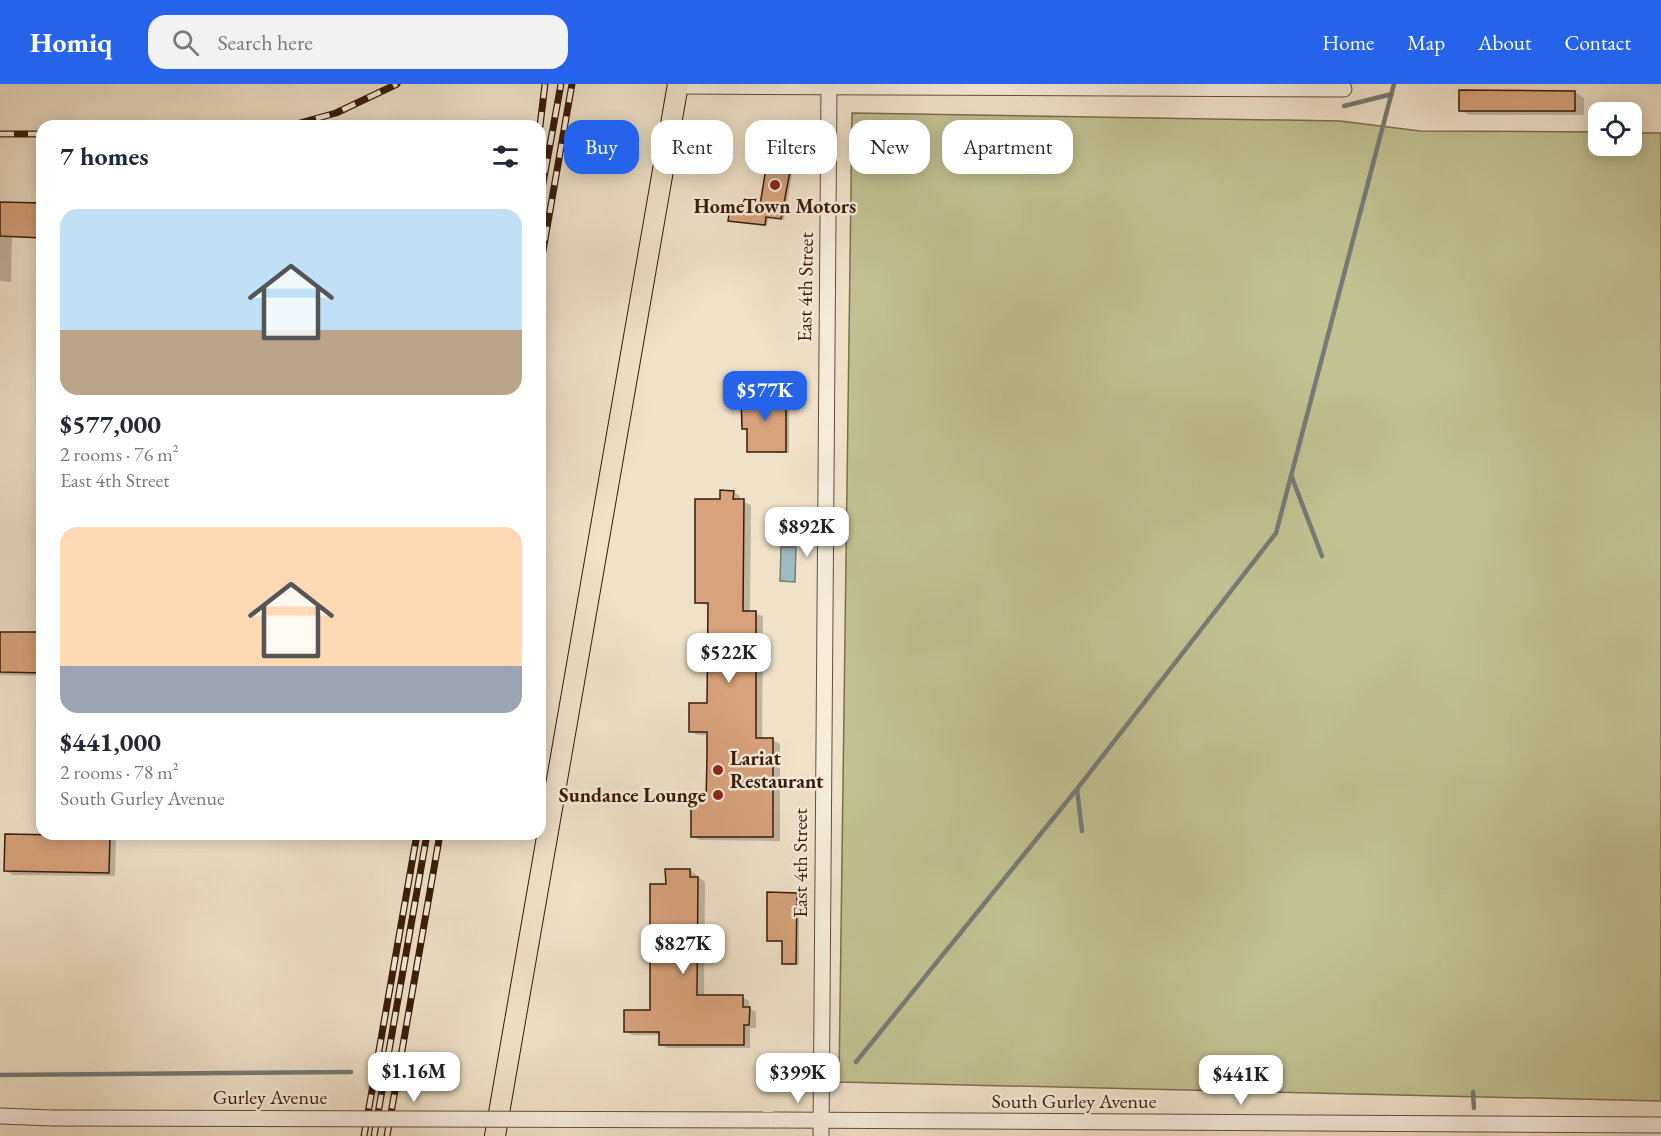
<!DOCTYPE html>
<html lang="en">
<head>
<meta charset="utf-8">
<style>
  :root { --surface:#fff; --page:#f2f2f3; --text:#1f2937; --muted:#747a83; --accent:#2563eb }
  body { margin:0; font-family:"EB Garamond",serif; background:var(--page); color:var(--text); height:100vh; display:flex; flex-direction:column; font-size:22px; white-space:nowrap }
  * { box-sizing:border-box; margin:0 }
  p { font-size:20px; color:var(--muted) }
  .icon { flex:none; width:33px; height:33px; fill:none; stroke:currentColor; stroke-width:2; stroke-linecap:round; stroke-linejoin:round }
  .map { position:relative; flex:1; overflow:hidden }
  .details { position:absolute; left:36px; top:36px; width:510px; height:720px; display:flex; flex-direction:column; background:var(--surface); border-radius:18px; box-shadow:0 3px 15px #0003 }
  .details>* { flex:none }
  .top-card { position:absolute; left:564px; top:36px; width:570px; height:54px; display:flex; gap:12px }
  .fabs { position:absolute; left:1588px; top:18px; display:grid; gap:12px }
  .fabs a { display:grid; place-items:center; width:54px; height:54px; border-radius:12px; background:var(--surface); box-shadow:0 3px 15px #0003; font-size:30px }
  .price { position:absolute; translate:-50% -51px; padding:0 14px; border-radius:12px; background:#fff; color:#222; font-size:20px; line-height:39px; filter:drop-shadow(0 2px 3px #0008) }
  .price::after { content:''; position:absolute; left:50%; top:36px; width:18px; height:14px; margin-left:-9px; background:inherit; clip-path:polygon(0 0,100% 0,50% 100%) }
  .price.selected { background:var(--accent); color:#fff }
  ul { padding:0; list-style:none }
  li { display:grid; align-content:center; gap:12px; height:318px; padding:0 24px }
  li span { display:grid; place-items:center; height:186px; border-radius:18px; color:#555 }
  li>.icon { margin-inline-start:auto }
  span .icon { width:108px; height:108px; fill:#fffc; stroke-width:1 }
  li b { font-size:26px }
  h2 { display:flex; justify-content:space-between; align-items:center; height:72px; padding:0 24px; font-size:26px }
  .chip { padding:0 21px; border-radius:18px; background:var(--surface); box-shadow:0 3px 15px #0003; font-size:21px; line-height:54px }
  .chip.selected { background:var(--accent); color:#fff }
  header { display:flex; align-items:center; gap:36px; box-sizing:border-box; height:84px; padding:0 30px; background:var(--accent); color:#fff }
  header strong { font-size:28px }
  nav { display:flex; gap:33px; margin-inline-start:auto; font-size:21px }
  .search { width:420px; height:54px; background:var(--page); display:flex; align-items:center; gap:15px; box-sizing:border-box; padding:0 21px; border-radius:18px; color:var(--muted); font-size:22px }
  .map>svg:first-child { display:block }
</style>
</head>
<body>
<header>
<strong>Homiq</strong>
<div class="search"><svg class="icon" aria-label="search" viewBox="0 0 24 24"><circle cx="10" cy="10" r="6"/><path d="M15 15l6 6"/></svg>Search here</div>
<nav><a>Home</a><a>Map</a><a>About</a><a>Contact</a></nav>
</header>
<div class="map">
<svg width="1661" height="1052" viewBox="0 0 1661 1052">
  <rect width="100%" height="100%" fill="#efe2c9"/>
  <filter id="stains"><feTurbulence type="fractalNoise" baseFrequency=".00333" numOctaves="4"/><feColorMatrix values="0 0 0 0 .2 0 0 0 0 .09 0 0 0 0 .02 0 0 0 .5 -.17"/></filter>
  <radialGradient id="worn" r=".72"><stop offset=".6" stop-color="#630" stop-opacity="0"/><stop offset="1" stop-color="#630" stop-opacity=".3"/></radialGradient>
  <!-- green -->
  <polygon fill="#c1c191" stroke="#7d6e4c" stroke-width="1.5" points="852,29 1340,37 1420,47 1599,48 1599,62 1632,62 1632,49 1661,49 1661,1017 839,998"/>
  <!-- water -->
  <polygon fill="#9ebbc0" stroke="#767b76" stroke-width="1.5" points="781,463 796,463 795,498 780,497"/>
  <!-- shadow -->
  <g fill="#0003">
    <polygon points="1575,8 1584,14 1584,31 1469,31 1460,26"/>
    <polygon points="791,83 793,85 784,136 769,133 767,142 729,136 755,128"/>
    <polygon points="0,119 42,121 42,154 12,153 11,198 0,197"/>
    <polygon points="786,310 789,312 789,369 749,367 749,346 743,344"/>
    <polygon points="733,408 740,412 740,417 751,421 750,528 763,532 762,656 773,656 780,660 780,757 699,756 692,752 707,719 709,651 698,651 691,647 709,621 710,522 696,518 721,417"/>
    <polygon points="0,549 42,550 42,592 0,591"/>
    <polygon points="109,753 116,757 115,792 13,791 6,787"/>
    <polygon points="690,786 705,798 704,913 742,913 749,917 749,924 756,928 756,944 750,944 750,964 667,964 660,960 660,951 632,951 625,947 651,928 667,802"/>
    <polygon points="797,810 799,812 799,881 787,881 784,880 784,858 768,856"/>
  </g>
  <g fill="none" stroke-linecap="round" stroke-linejoin="round">
    <!-- stream -->
    <g stroke="#767b76" stroke-width="4.5">
      <polyline points="1344,22 1392,10"/>
      <polyline points="1291,391 1322,472"/>
      <polyline points="1077,705 1082,747"/>
      <polyline points="856,978 1077,705 1276,449 1394,0"/>
      <polyline points="0,991 351,988"/>
      <polyline points="1473,1008 1474,1024"/>
    </g>
  </g>
  <!-- building -->
  <g fill="#d8a27c" stroke="#391b08" stroke-width="1.5">
    <polygon points="1459,6 1575,7 1575,27 1459,27"/>
    <polygon points="767,78 791,82 781,135 766,133 765,141 728,137 730,123 754,127 755,121 760,121"/>
    <polygon points="0,118 42,119 42,154 0,152"/>
    <polygon points="748,309 786,309 786,368 747,368 747,345 742,345 741,314 748,314"/>
    <polygon points="720,406 734,407 733,415 744,415 743,527 756,527 756,654 773,654 773,753 691,753 691,717 706,717 707,673 707,648 689,648 689,619 707,619 708,519 695,519 695,415 720,415"/>
    <polygon points="0,548 42,548 42,589 0,588"/>
    <polygon points="5,750 110,752 109,789 4,787"/>
    <polygon points="665,785 690,785 690,793 698,793 697,911 743,911 743,923 750,923 749,941 744,941 744,961 659,961 659,948 624,948 624,926 650,926 650,800 666,800"/>
    <polygon points="767,808 797,809 796,880 782,880 782,857 767,857"/>
  </g>
  <g fill="none" stroke-linecap="round" stroke-linejoin="round">
    <!-- minor casing -->
    <g stroke="#664d38" stroke-width="17">
      <g id="minor">
        <polyline points="678,2 1344,5"/>
        <polyline points="0,1032 52,1034"/>
        <polyline points="775,1036 1661,1041"/>
        <polyline points="821,1052 829,3"/>
      </g>
    </g>
    <!-- major casing -->
    <g stroke="#391b08" stroke-width="22">
      <polyline id="major" points="495,1052 678,0"/>
    </g>
    <!-- minor -->
    <use href="#minor" stroke="#f5ecdc" stroke-width="15"/>
    <!-- major -->
    <use href="#major" stroke="#efe2c9" stroke-width="20"/>
    <!-- rail casing -->
    <g stroke="#391b08" stroke-width="7">
      <g id="rail">
        <polyline points="289,42 336,29 397,0"/>
        <polyline points="540,42 545,0"/>
        <polyline points="0,50 42,50"/>
        <polyline points="540,116 561,0"/>
        <polyline points="540,184 572,0"/>
        <polyline points="364,1052 417,750"/>
        <polyline points="374,1052 427,750"/>
        <polyline points="387,1052 440,750"/>
      </g>
    </g>
    <!-- rail -->
    <use href="#rail" stroke="#f5ecdc" stroke-width="4.5" stroke-dasharray="14" stroke-linecap="butt"/>
    <!-- minor-bridge casing -->
    <g stroke="#664d38" stroke-width="17" stroke-linecap="butt">
      <polyline id="minor-bridge" points="52,1034 775,1036"/>
    </g>
    <!-- minor-bridge -->
    <use href="#minor-bridge" stroke="#f5ecdc" stroke-width="15"/>
  </g>
  <!-- markers -->
  <g fill="#8f2418" stroke="#f5ecdc" stroke-width="2">
    <circle cx="775" cy="101" r="6"/>
    <circle cx="718" cy="686" r="6"/>
    <circle cx="718" cy="711" r="6"/>
  </g>
  <g text-anchor="middle" dominant-baseline="central" stroke-width="5" stroke-linejoin="round" paint-order="stroke">
    <!-- poi labels -->
    <g font-size="20" font-weight="bold" fill="#391b08" stroke="#f5ecdc">
      <text x="775" y="122">HomeTown Motors</text>
      <text x="730" y="674" text-anchor="start">Lariat<tspan x="730" dy="23">Restaurant</tspan></text>
      <text x="706" y="711" text-anchor="end">Sundance Lounge</text>
    </g>
    <!-- street labels -->
    <g font-size="20" fill="#391b08" stroke="#f5ecdc">
      <text transform="translate(805 203) rotate(-89)">East 4th Street</text>
      <text transform="translate(800 779) rotate(-90)">East 4th Street</text>
      <text x="270" y="1013">Gurley Avenue</text>
      <text x="1074" y="1017">South Gurley Avenue</text>
    </g>
  </g>
  <rect width="100%" height="100%" filter="url(#stains)"/>
  <rect width="100%" height="100%" fill="url(#worn)"/>
</svg>
<div class="fabs">
<a><svg class="icon" aria-label="locate" viewBox="0 0 24 24"><circle cx="12" cy="12" r="6"/><path d="M12 2v4M12 18v4M2 12h4M18 12h4"/></svg></a>
</div>
<b class="price selected" style="left:765px;top:338px">$577K</b>
<b class="price" style="left:807px;top:474px">$892K</b>
<b class="price" style="left:729px;top:600px">$522K</b>
<b class="price" style="left:683px;top:891px">$827K</b>
<b class="price" style="left:414px;top:1019px">$1.16M</b>
<b class="price" style="left:798px;top:1020px">$399K</b>
<b class="price" style="left:1241px;top:1022px">$441K</b>
<div class="top-card">
<a class="chip selected">Buy</a>
<a class="chip">Rent</a>
<a class="chip">Filters</a>
<a class="chip">New</a>
<a class="chip">Apartment</a>
</div>
<section class="details">
<h2>7 homes<svg class="icon" aria-label="filters" viewBox="0 0 24 24"><path d="M4 7h16M4 17h16"/><circle cx="9" cy="7" r="2"/><circle cx="15" cy="17" r="2"/></svg></h2>
<ul>
<li><span style="background:linear-gradient(#bfe0f5 65%,#b9a48a 0)"><svg class="icon" aria-label="home" viewBox="0 0 24 24"><path d="M3 11l9-7 9 7M6 9v11h12V9"/></svg></span><div><b>$577,000</b><p>2 rooms · 76 m²</p><p>East 4th Street</p></div></li>
<li><span style="background:linear-gradient(#ffd9b3 75%,#9aa5b1 0)"><svg class="icon" aria-label="home" viewBox="0 0 24 24"><path d="M3 11l9-7 9 7M6 9v11h12V9"/></svg></span><div><b>$441,000</b><p>2 rooms · 78 m²</p><p>South Gurley Avenue</p></div></li>
</ul>
</section>
</div>
</body>
</html>
